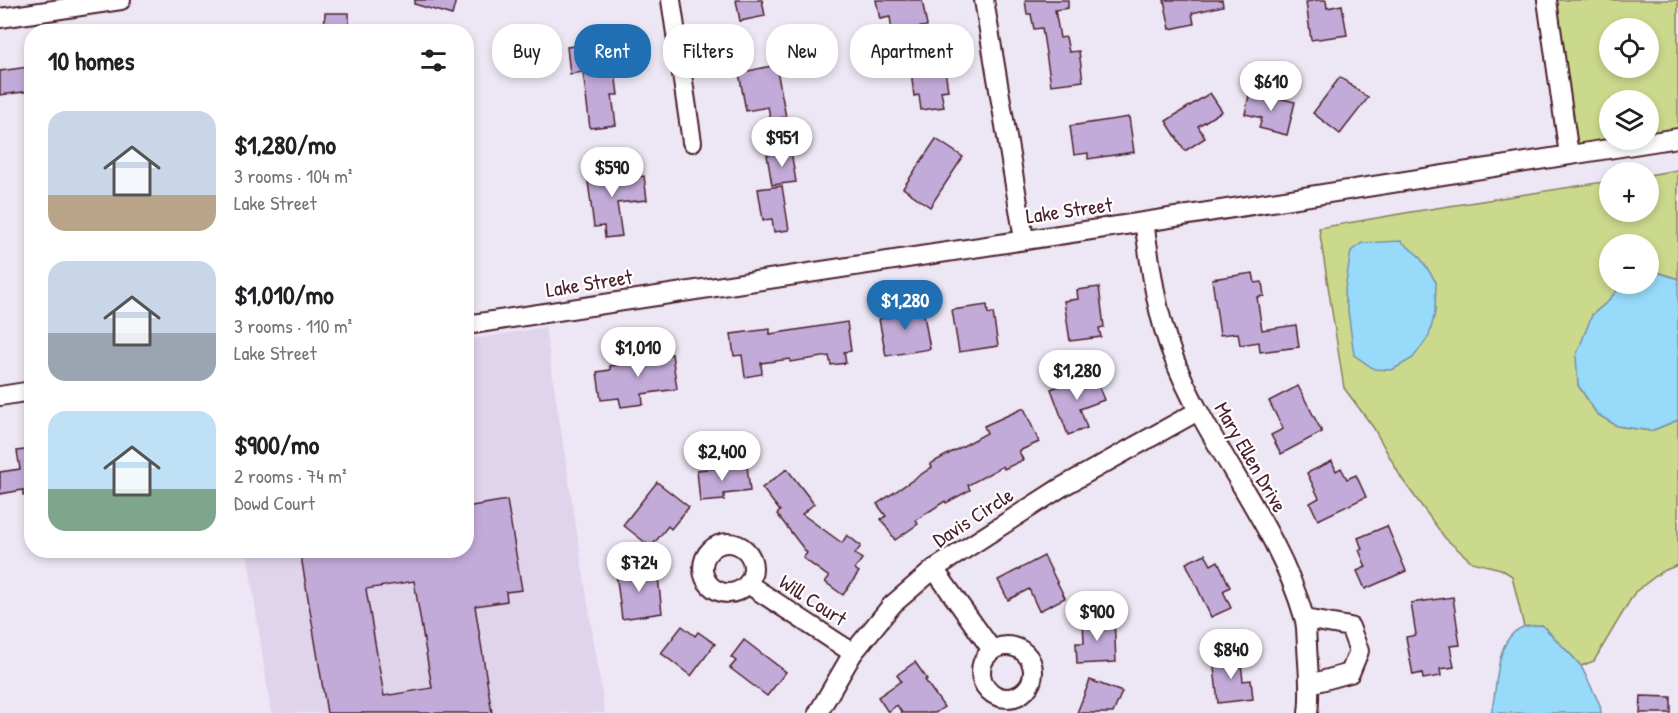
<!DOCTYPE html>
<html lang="en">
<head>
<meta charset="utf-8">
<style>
  :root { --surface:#fff; --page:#f6f6f6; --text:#202124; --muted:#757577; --accent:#1f6fb2 }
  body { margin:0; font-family:"Patrick Hand",sans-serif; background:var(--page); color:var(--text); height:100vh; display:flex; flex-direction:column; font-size:22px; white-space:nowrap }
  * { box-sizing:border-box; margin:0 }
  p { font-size:20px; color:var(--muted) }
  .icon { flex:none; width:33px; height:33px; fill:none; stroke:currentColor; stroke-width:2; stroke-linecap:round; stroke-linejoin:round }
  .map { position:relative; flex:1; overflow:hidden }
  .panel { position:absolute; left:24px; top:24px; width:450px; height:534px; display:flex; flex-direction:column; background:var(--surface); border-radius:24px; box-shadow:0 3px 9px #0003 }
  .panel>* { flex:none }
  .banner { position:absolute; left:492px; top:24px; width:570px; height:54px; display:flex; gap:12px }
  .buttons { position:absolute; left:1599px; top:18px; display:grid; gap:12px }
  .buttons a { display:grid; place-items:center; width:60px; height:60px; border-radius:50%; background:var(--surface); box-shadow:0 3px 9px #0003; font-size:30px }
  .price { position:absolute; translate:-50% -51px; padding:0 14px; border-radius:21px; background:#fff; color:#222; font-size:20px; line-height:39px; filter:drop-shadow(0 2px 3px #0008) }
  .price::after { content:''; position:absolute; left:50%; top:36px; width:18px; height:14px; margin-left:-9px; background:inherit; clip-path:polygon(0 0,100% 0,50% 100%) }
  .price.current { background:var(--accent); color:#fff }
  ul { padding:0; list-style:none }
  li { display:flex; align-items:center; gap:18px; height:150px; padding:0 24px }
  li span { display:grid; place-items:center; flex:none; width:168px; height:120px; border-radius:18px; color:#555 }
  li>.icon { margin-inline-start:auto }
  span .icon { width:72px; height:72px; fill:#fffc; stroke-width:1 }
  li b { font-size:26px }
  h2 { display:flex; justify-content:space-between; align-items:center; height:72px; padding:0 24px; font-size:26px }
  .tag { padding:0 21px; border-radius:24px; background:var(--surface); box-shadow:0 3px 9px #0003; font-size:21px; line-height:54px }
  .tag.current { background:var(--accent); color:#fff }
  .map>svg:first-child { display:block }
</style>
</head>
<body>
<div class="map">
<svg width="1678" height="713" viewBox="0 0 1678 713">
  <rect width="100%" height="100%" fill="#ede6f4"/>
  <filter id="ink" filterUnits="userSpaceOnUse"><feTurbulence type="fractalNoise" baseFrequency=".0167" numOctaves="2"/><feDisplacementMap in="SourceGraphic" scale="12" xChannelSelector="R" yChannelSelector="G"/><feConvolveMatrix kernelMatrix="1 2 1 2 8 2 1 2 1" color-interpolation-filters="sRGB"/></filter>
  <g filter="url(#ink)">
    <!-- built -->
    <polygon fill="#e0d4ec" points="545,327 605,713 271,713 247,551 466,550 467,340"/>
    <!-- green -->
    <g fill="#cbd98c" stroke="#8a7c5c" stroke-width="1.5" fill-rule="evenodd">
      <path d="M1547 0H1678V139L1571 156ZM1610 28H1648V68H1610ZM1610 100H1648V140H1610Z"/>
      <polygon points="1678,170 1678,279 1654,271 1649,272 1648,244 1610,244 1610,284 1623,284 1606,303 1592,315 1578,385 1597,414 1617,426 1651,431 1678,420 1678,565 1661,572 1635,592 1594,661 1581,666 1573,657 1542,625 1524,627 1512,576 1501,569 1472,562 1445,538 1402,479 1373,427 1344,388 1319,228 1411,212 1609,181 1610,212 1648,212 1649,175"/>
    </g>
    <!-- water -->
    <g fill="#97daf9" stroke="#788fa7" stroke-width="1.5">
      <polygon points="1401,241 1419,256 1436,282 1435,313 1429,336 1413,358 1392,370 1374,369 1354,355 1348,311 1344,295 1351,251 1362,243"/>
      <polygon points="1654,271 1678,279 1678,420 1651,431 1617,426 1597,414 1578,385 1576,356 1592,315 1606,303 1623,284 1648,284 1649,272"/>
      <path d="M1542 625 1573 657 1581 666 1600 705 1601 713H1491C1499 686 1493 639 1523 627 1529 625 1537 626 1542 625Z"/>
    </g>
    <!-- building -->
    <g fill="#c3abd9" stroke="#4a1f2b" stroke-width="1.5" fill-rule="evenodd">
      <polygon points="415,0 456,0 452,15 414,4"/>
      <polygon points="736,0 762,0 765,16 740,21"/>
      <polygon points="876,0 922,0 927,26 892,32 890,17 880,19"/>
      <polygon points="1025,0 1068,0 1068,8 1055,10 1060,38 1066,37 1069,52 1079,51 1083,81 1051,85 1042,28 1034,29 1031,14 1027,14"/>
      <polygon points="1164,0 1222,0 1223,6 1192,13 1194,24 1170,29"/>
      <polygon points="1317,0 1326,0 1327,8 1342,5 1347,35 1311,40 1306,2"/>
      <polygon points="325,13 349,13 349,32 324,32"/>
      <polygon points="611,41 618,95 612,95 616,125 590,128 583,72 570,74 567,47"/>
      <polygon points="943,58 948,90 941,91 944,107 921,110 919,95 914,96 910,62"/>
      <polygon points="776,65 786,117 771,120 768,107 746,111 739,73"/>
      <polygon points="28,67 31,91 0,95 0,71"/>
      <polygon points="1340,77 1368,98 1340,134 1313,113"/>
      <polygon points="1250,91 1295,102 1287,135 1259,128 1262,118 1245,114"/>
      <polygon points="1210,93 1222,111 1198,126 1205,138 1185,151 1166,121"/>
      <polygon points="1129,117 1134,152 1088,159 1088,153 1074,155 1070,126"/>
      <polygon points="936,139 963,157 930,207 903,188"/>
      <polygon points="791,151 796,182 772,185 767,155"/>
      <polygon points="604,164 607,181 644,176 647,200 617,203 622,236 605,238 604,226 594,227 586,166"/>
      <polygon points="782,186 789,230 774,232 772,219 763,220 758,189"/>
      <polygon points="1253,273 1255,283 1262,282 1264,296 1257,297 1262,330 1296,325 1299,347 1260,352 1259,342 1240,345 1238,333 1220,335 1212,279"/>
      <polygon points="1099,287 1104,327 1099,328 1101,337 1070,341 1064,301 1078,299 1077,290"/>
      <polygon points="922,303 930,349 886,356 879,319 896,316 894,308"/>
      <polygon points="987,305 988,314 993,313 998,346 959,352 952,310"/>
      <polygon points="847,322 851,351 844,352 846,363 831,365 829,356 790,362 790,359 761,363 762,374 745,377 742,355 734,356 731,334 770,329 770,334"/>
      <polygon points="660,351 661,356 672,354 677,389 642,394 643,404 621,407 619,398 601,400 597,372 610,370 610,366 626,364 625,356"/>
      <polygon points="1094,373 1104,400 1080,409 1087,428 1068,435 1051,389"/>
      <polygon points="1298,386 1322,432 1281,454 1271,435 1283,429 1269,401"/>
      <polygon points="1024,408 1039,442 1019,451 1023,460 1004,469 1003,466 968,485 970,490 946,503 945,501 916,520 918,524 895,540 881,519 886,516 877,504 932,467 930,464 987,433 984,426"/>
      <polygon points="32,449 32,494 23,495 23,490 0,494 0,472 20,469 17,451"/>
      <polygon points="1332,461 1336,471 1341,468 1347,479 1356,475 1366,497 1318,520 1310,503 1319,498 1307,473"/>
      <polygon points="747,465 750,491 724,494 724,500 700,502 697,470"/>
      <polygon points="787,469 814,504 802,514 842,543 847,535 861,546 855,554 862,559 855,569 859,572 843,595 825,582 829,577 803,558 807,553 777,514 780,511 762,488"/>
      <polygon points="657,482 689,507 671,529 668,526 651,547 623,525"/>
      <path d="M507 500 522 590 506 592 507 601 475 606 492 713H327L300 550H466V507ZM414 581 432 688 384 696 366 589Z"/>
      <polygon points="1387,526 1406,571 1365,589 1357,571 1366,567 1359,550 1362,549 1358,538"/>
      <polygon points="1205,554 1211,565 1218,561 1230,587 1223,591 1231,608 1211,617 1186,563"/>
      <polygon points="1044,556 1065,598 1039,611 1029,589 1008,600 998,580"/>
      <polygon points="657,567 662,613 622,619 616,573"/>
      <polygon points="1453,597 1460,645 1450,646 1454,667 1440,669 1441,676 1423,679 1422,673 1413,675 1406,637 1416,635 1411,603"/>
      <polygon points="1114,617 1116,662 1077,664 1076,643 1084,643 1083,619"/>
      <polygon points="682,626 695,636 698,632 715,644 691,676 661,653"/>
      <polygon points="744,640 786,672 767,696 730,668 736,661 731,657"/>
      <polygon points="1240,655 1243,681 1251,680 1253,699 1218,703 1213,658"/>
      <polygon points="915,662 927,679 925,680 944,707 935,713 902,713 897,705 888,712 878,697 901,681 897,675"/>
      <polygon points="1090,680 1122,692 1113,713 1077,713"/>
      <polygon points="1641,696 1671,697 1671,713 1640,713"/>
    </g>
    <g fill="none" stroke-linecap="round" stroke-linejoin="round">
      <!-- minor casing -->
      <g stroke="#4a1f2b" stroke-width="22">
        <g id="minor">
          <polyline points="671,0 692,142"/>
          <polyline points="984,0 1024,239"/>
          <polyline points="1547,0 1569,155"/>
          <polyline points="0,18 121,0"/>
          <path d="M1144 222C1151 268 1156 313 1173 356 1208 447 1277 523 1304 617 1307 626 1306 636 1307 645 1308 668 1311 690 1308 713"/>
          <polyline points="466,325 1144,222 1678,138"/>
          <polyline points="0,396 32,391"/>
          <circle cx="728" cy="568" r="25"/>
          <polyline points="934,569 992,650"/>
          <polyline points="748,584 853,653"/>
          <polyline points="1305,619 1350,627 1359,651 1350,673 1310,684"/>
          <circle cx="1007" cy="672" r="26"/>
          <polyline points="818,713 853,653 892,605 934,569 1060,488 1198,411"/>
        </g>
      </g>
      <!-- minor -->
      <use href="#minor" stroke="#fff" stroke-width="18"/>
    </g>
  </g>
  <g text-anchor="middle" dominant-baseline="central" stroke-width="4.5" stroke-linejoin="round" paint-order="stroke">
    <!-- street labels -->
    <g font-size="21" fill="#4a1f2b" stroke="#fff">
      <text transform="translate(1069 210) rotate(-8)">Lake Street</text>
      <text transform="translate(589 283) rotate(-9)">Lake Street</text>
      <text transform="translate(1251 457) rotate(60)">Mary Ellen Drive</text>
      <text transform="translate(973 517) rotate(-33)">Davis Circle</text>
      <text transform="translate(813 600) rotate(33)">Will Court</text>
    </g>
  </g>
</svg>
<div class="buttons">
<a><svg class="icon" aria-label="locate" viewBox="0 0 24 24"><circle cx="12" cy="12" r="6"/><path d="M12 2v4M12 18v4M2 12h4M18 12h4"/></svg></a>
<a><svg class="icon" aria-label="layers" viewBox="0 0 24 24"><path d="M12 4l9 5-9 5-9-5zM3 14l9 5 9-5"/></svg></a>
<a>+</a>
<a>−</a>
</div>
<b class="price" style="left:1271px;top:112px">$610</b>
<b class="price" style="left:782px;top:168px">$951</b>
<b class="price" style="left:612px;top:198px">$590</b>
<b class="price current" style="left:905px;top:331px">$1,280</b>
<b class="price" style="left:638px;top:378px">$1,010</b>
<b class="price" style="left:1077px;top:401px">$1,280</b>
<b class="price" style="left:722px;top:482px">$2,400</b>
<b class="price" style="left:639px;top:593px">$724</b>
<b class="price" style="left:1097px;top:642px">$900</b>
<b class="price" style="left:1231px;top:680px">$840</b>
<div class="banner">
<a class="tag">Buy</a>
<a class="tag current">Rent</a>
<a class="tag">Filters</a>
<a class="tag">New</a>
<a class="tag">Apartment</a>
</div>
<section class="panel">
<h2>10 homes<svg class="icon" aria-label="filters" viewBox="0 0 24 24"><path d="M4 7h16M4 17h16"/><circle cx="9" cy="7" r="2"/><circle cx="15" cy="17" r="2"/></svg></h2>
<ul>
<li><span style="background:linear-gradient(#c9d6e8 70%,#b9a48a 0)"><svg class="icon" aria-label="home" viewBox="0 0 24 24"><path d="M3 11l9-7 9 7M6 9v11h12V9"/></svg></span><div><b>$1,280/mo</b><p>3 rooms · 104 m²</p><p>Lake Street</p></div></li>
<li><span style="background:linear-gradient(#c9d6e8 60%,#9aa5b1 0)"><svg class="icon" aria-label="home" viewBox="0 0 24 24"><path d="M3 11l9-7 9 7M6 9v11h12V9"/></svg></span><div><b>$1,010/mo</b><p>3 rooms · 110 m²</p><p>Lake Street</p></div></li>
<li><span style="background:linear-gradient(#bfe0f5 65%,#7fa58c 0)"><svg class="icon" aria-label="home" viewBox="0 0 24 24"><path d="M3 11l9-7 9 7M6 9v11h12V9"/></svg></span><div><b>$900/mo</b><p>2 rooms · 74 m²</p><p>Dowd Court</p></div></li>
</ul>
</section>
</div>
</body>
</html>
